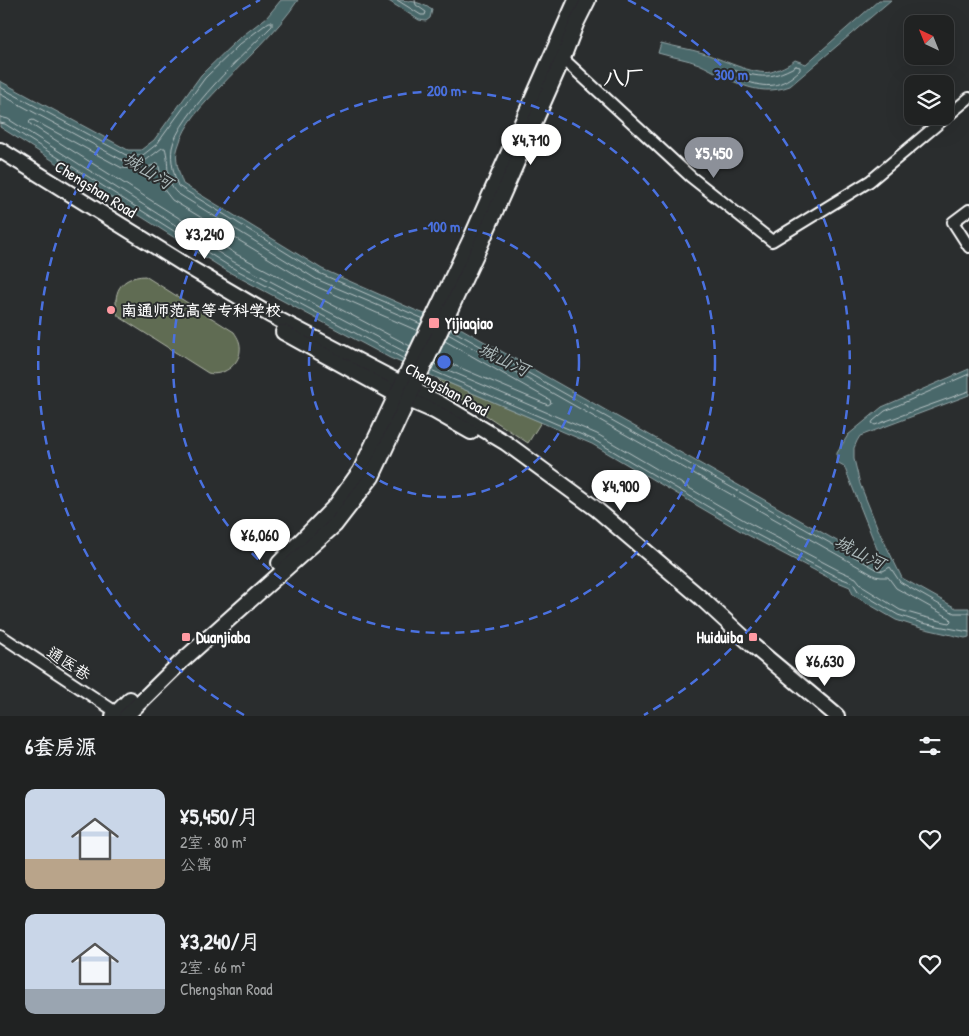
<!DOCTYPE html>
<html lang="zh">
<head>
<meta charset="utf-8">
<style>
  :root { --surface:#202222; --page:#282a2a; --text:#f1f3f6; --muted:#a2a4a5; --line:#3d3f40; --accent:#8c9099 }
  body { margin:0; font-family:"Patrick Hand","LXGW WenKai TC",sans-serif; background:var(--page); color:var(--text); height:100vh; display:flex; flex-direction:column; font-size:19px; white-space:nowrap }
  * { box-sizing:border-box; margin:0 }
  p { font-size:16px; color:var(--muted) }
  .icon { flex:none; width:28px; height:28px; fill:none; stroke:currentColor; stroke-width:2; stroke-linecap:round; stroke-linejoin:round }
  .map { position:relative; height:716px; overflow:hidden }
  .panel { display:flex; flex-direction:column; background:var(--surface); flex:1 }
  .panel>* { flex:none }
  .needle { width:32px; rotate:317deg }
  .controls { position:absolute; left:904px; top:15px; display:grid; gap:10px }
  .controls a { display:grid; place-items:center; width:50px; height:50px; border-radius:10px; background:var(--surface); box-shadow:0 5px 20px #0002,0 0 0 1px var(--line); font-size:25px }
  .price { position:absolute; translate:-50% -42px; padding:0 11px; border-radius:18px; background:#fff; color:#222; font-size:16px; line-height:32px; filter:drop-shadow(0 1px 2px #0008) }
  .price::after { content:''; position:absolute; left:50%; top:30px; width:15px; height:11px; margin-left:-8px; background:inherit; clip-path:polygon(0 0,100% 0,50% 100%) }
  .price.active { background:var(--accent); color:#fff }
  ul { padding:0; list-style:none }
  li { display:flex; align-items:center; gap:15px; height:125px; padding:0 25px }
  li span { display:grid; place-items:center; flex:none; width:140px; height:100px; border-radius:10px; color:#555 }
  li>.icon { margin-inline-start:auto }
  span .icon { width:60px; height:60px; fill:#fffc; stroke-width:1 }
  li b { font-size:21px }
  h2 { display:flex; justify-content:space-between; align-items:center; height:60px; padding:0 25px; font-size:21px }
  .map>svg:first-child { display:block }
</style>
</head>
<body>
<div class="map">
<svg width="969" height="716" viewBox="0 0 969 716">
  <rect width="100%" height="100%" fill="#2a2d2e"/>
  <filter id="ink" filterUnits="userSpaceOnUse"><feTurbulence type="fractalNoise" baseFrequency=".02" numOctaves="2"/><feDisplacementMap in="SourceGraphic" scale="10" xChannelSelector="R" yChannelSelector="G"/><feConvolveMatrix kernelMatrix="1 2 1 2 8 2 1 2 1" color-interpolation-filters="sRGB"/></filter>
  <g filter="url(#ink)">
    <!-- green -->
    <g fill="#616c53" stroke="#b0b6a9">
      <path d="M145 276 234 332C238 338 241 343 240 351 239 365 222 377 208 373L118 316C112 293 119 277 145 276Z"/>
      <polygon points="437,378 541,422 528,443 451,392"/>
    </g>
    <!-- water -->
    <g fill="#4a686b" stroke="#92a4a6">
      <path d="M281 0H298C276 33 246 59 219 88 203 105 185 123 178 147 174 158 179 173 183 184L322 269 417 311 455 325 883 567 881 559 844 466 837 462V453L848 435 882 407 969 369V395L860 436 857 441 854 448V459L860 484 878 529 902 578 956 608H969V637L965 638 921 628 896 620 853 595 850 587 833 580 744 533 592 444 390 358 227 271 0 127V81L128 150H141L154 140 201 75 237 40 267 17Z"/>
      <path d="M387 0C404 0 419 0 432 10L430 18 426 21 419 20Z"/>
      <path d="M879 0H891L790 86C755 99 729 78 699 64 687 59 671 57 658 53L661 43C675 47 690 49 703 53 719 58 755 76 771 72 778 70 789 65 795 60L806 64Z"/>
    </g>
    <g fill="none" stroke-linecap="round" stroke-linejoin="round">
      <!-- shore -->
      <g stroke="#b7c3c4" stroke-width="1">
        <polyline points="397,0 421,15 425,15 426,12 416,5 415,0"/>
        <path d="M796 66 800 67V70C781 88 767 89 743 80 737 78 730 75 725 71L728 69C758 76 767 82 796 66Z"/>
        <path d="M0 87 126 155H143L157 144 205 78 240 44 269 22H272V26C247 51 178 115 172 148 170 160 174 175 178 186L319 273 424 319"/>
        <path d="M0 94 124 161H145L162 148H165C170 163 164 181 177 193L316 279 421 324"/>
        <polyline points="0,117 8,119 232,261 407,353"/>
        <polyline points="0,123 5,124 229,266 404,359"/>
        <polyline points="450,329 878,570 883,571 890,567 900,582 954,613 969,613"/>
        <polyline points="410,346 236,254 30,124 29,121 33,120 122,168 144,169 158,163 165,191 172,200 313,285 418,331"/>
        <polyline points="437,358 548,405 551,403 550,400 445,341"/>
        <polyline points="434,364 597,434 749,523 838,570 856,578 863,587 900,610 924,617 949,623 951,621 950,618 896,588 888,577 881,577 875,576 448,334"/>
        <polyline points="431,370 594,440 746,529 835,576 853,583 858,591 898,615 922,623 969,632"/>
        <polyline points="969,374 885,411 873,421 872,423 875,425 969,391"/>
      </g>
      <!-- minor casing -->
      <g stroke="#fff" stroke-width="14">
        <g id="minor">
          <polyline points="558,54 691,177 772,241 870,181 969,98"/>
          <polyline points="969,210 953,222 969,247"/>
          <polyline points="0,635 122,716"/>
        </g>
      </g>
      <!-- major casing -->
      <g stroke="#fff" stroke-width="18">
        <g id="major">
          <polyline points="0,150 185,265 270,315 441,404 506,443 595,508 701,598 752,645 837,716"/>
          <polyline points="283,332 397,395 434,411 471,432"/>
          <polyline points="279,563 335,506 360,471 470,240 576,0"/>
          <polyline points="113,716 130,699"/>
          <polyline points="126,716 182,661 335,525 372,477 480,246 563,58 576,24 588,0"/>
        </g>
      </g>
      <!-- minor -->
      <use href="#minor" stroke="#2a2d2e" stroke-width="10"/>
      <!-- major -->
      <use href="#major" stroke="#2a2d2e" stroke-width="14"/>
    </g>
  </g>
  <!-- distance rings -->
  <g fill="none" stroke="#4a71e0" stroke-width="2.5" stroke-dasharray="9 6">
    <circle cx="444" cy="362" r="135"/>
    <circle cx="444" cy="362" r="271"/>
    <path d="M244 715A406 406 0 0 1 260 0M628 0A406 406 0 0 1 644 715"/>
  </g>
  <!-- markers -->
  <g fill="#ff9aa2" stroke="#2a2d2e" stroke-width="2">
    <circle cx="111" cy="310" r="5"/>
    <rect x="428" y="317" width="12" height="12" rx="2.5"/>
    <rect x="181" y="632" width="10" height="10" rx="2.5"/>
    <rect x="748" y="632" width="10" height="10" rx="2.5"/>
  </g>
  <g text-anchor="middle" dominant-baseline="central" stroke-width="4" stroke-linejoin="round" paint-order="stroke">
    <!-- street labels -->
    <g font-size="16" fill="#fff" stroke="#2a2d2e">
      <text transform="translate(96 189) rotate(32)">Chengshan Road</text>
      <text transform="translate(447 389) rotate(29)">Chengshan Road</text>
      <text transform="translate(69 663) rotate(33)">通医巷</text>
    </g>
    <!-- poi labels -->
    <g font-size="16" font-weight="bold" fill="#fff" stroke="#2a2d2e" text-anchor="start">
      <text x="121" y="310">南通师范高等专科学校</text>
      <text x="445" y="323">Yijiaqiao</text>
      <text x="196" y="637">Duanjiaba</text>
      <text x="743" y="637" text-anchor="end">Huiduiba</text>
    </g>
    <!-- water labels -->
    <g font-size="18" font-style="italic" fill="#aebbbc" stroke="#2a2d2e">
      <text transform="translate(148 170) rotate(32)">城山河</text>
      <text transform="translate(504 359) rotate(26)">城山河</text>
      <text transform="translate(860 552) rotate(27)">城山河</text>
    </g>
    <!-- district labels -->
    <g font-size="21" font-weight="bold" fill="#fff" stroke="#2a2d2e">
      <text x="624" y="77">八厂</text>
    </g>
  </g>
  <circle cx="444" cy="362" r="8" fill="#4a71e0" stroke="#2a2d2e" stroke-width="2.5"/>
  <g font-size="15" text-anchor="middle" font-weight="bold" fill="#4a71e0" stroke="#2a2d2e" stroke-width="4" stroke-linejoin="round" paint-order="stroke">
    <text x="731" y="80">300 m</text>
    <text x="444" y="96">200 m</text>
    <text x="444" y="232">100 m</text>
  </g>
</svg>
<div class="controls">
<a><svg class="needle" viewBox="-14 -14 28 28"><path d="M0-13l5 13h-10z" fill="#e53935"/><path d="M0 13l5-13h-10z" fill="#a2a4a5"/></svg></a>
<a><svg class="icon" aria-label="layers" viewBox="0 0 24 24"><path d="M12 4l9 5-9 5-9-5zM3 14l9 5 9-5"/></svg></a>
</div>
<b class="price" style="left:531px;top:166px">¥4,710</b>
<b class="price active" style="left:714px;top:179px">¥5,450</b>
<b class="price" style="left:205px;top:260px">¥3,240</b>
<b class="price" style="left:621px;top:512px">¥4,900</b>
<b class="price" style="left:260px;top:561px">¥6,060</b>
<b class="price" style="left:825px;top:687px">¥6,630</b>
</div>
<section class="panel">
<h2>6套房源<svg class="icon" aria-label="filters" viewBox="0 0 24 24"><path d="M4 7h16M4 17h16"/><circle cx="9" cy="7" r="2"/><circle cx="15" cy="17" r="2"/></svg></h2>
<ul>
<li><span style="background:linear-gradient(#c9d6e8 70%,#b9a48a 0)"><svg class="icon" aria-label="home" viewBox="0 0 24 24"><path d="M3 11l9-7 9 7M6 9v11h12V9"/></svg></span><div><b>¥5,450/月</b><p>2室 · 80 m²</p><p>公寓</p></div><svg class="icon" aria-label="heart" viewBox="0 0 24 24"><path d="M12 20l-8-8c-3-5 5-10 8-4 3-6 11-1 8 4z"/></svg></li>
<li><span style="background:linear-gradient(#c9d6e8 75%,#9aa5b1 0)"><svg class="icon" aria-label="home" viewBox="0 0 24 24"><path d="M3 11l9-7 9 7M6 9v11h12V9"/></svg></span><div><b>¥3,240/月</b><p>2室 · 66 m²</p><p>Chengshan Road</p></div><svg class="icon" aria-label="heart" viewBox="0 0 24 24"><path d="M12 20l-8-8c-3-5 5-10 8-4 3-6 11-1 8 4z"/></svg></li>
</ul>
</section>
</body>
</html>
